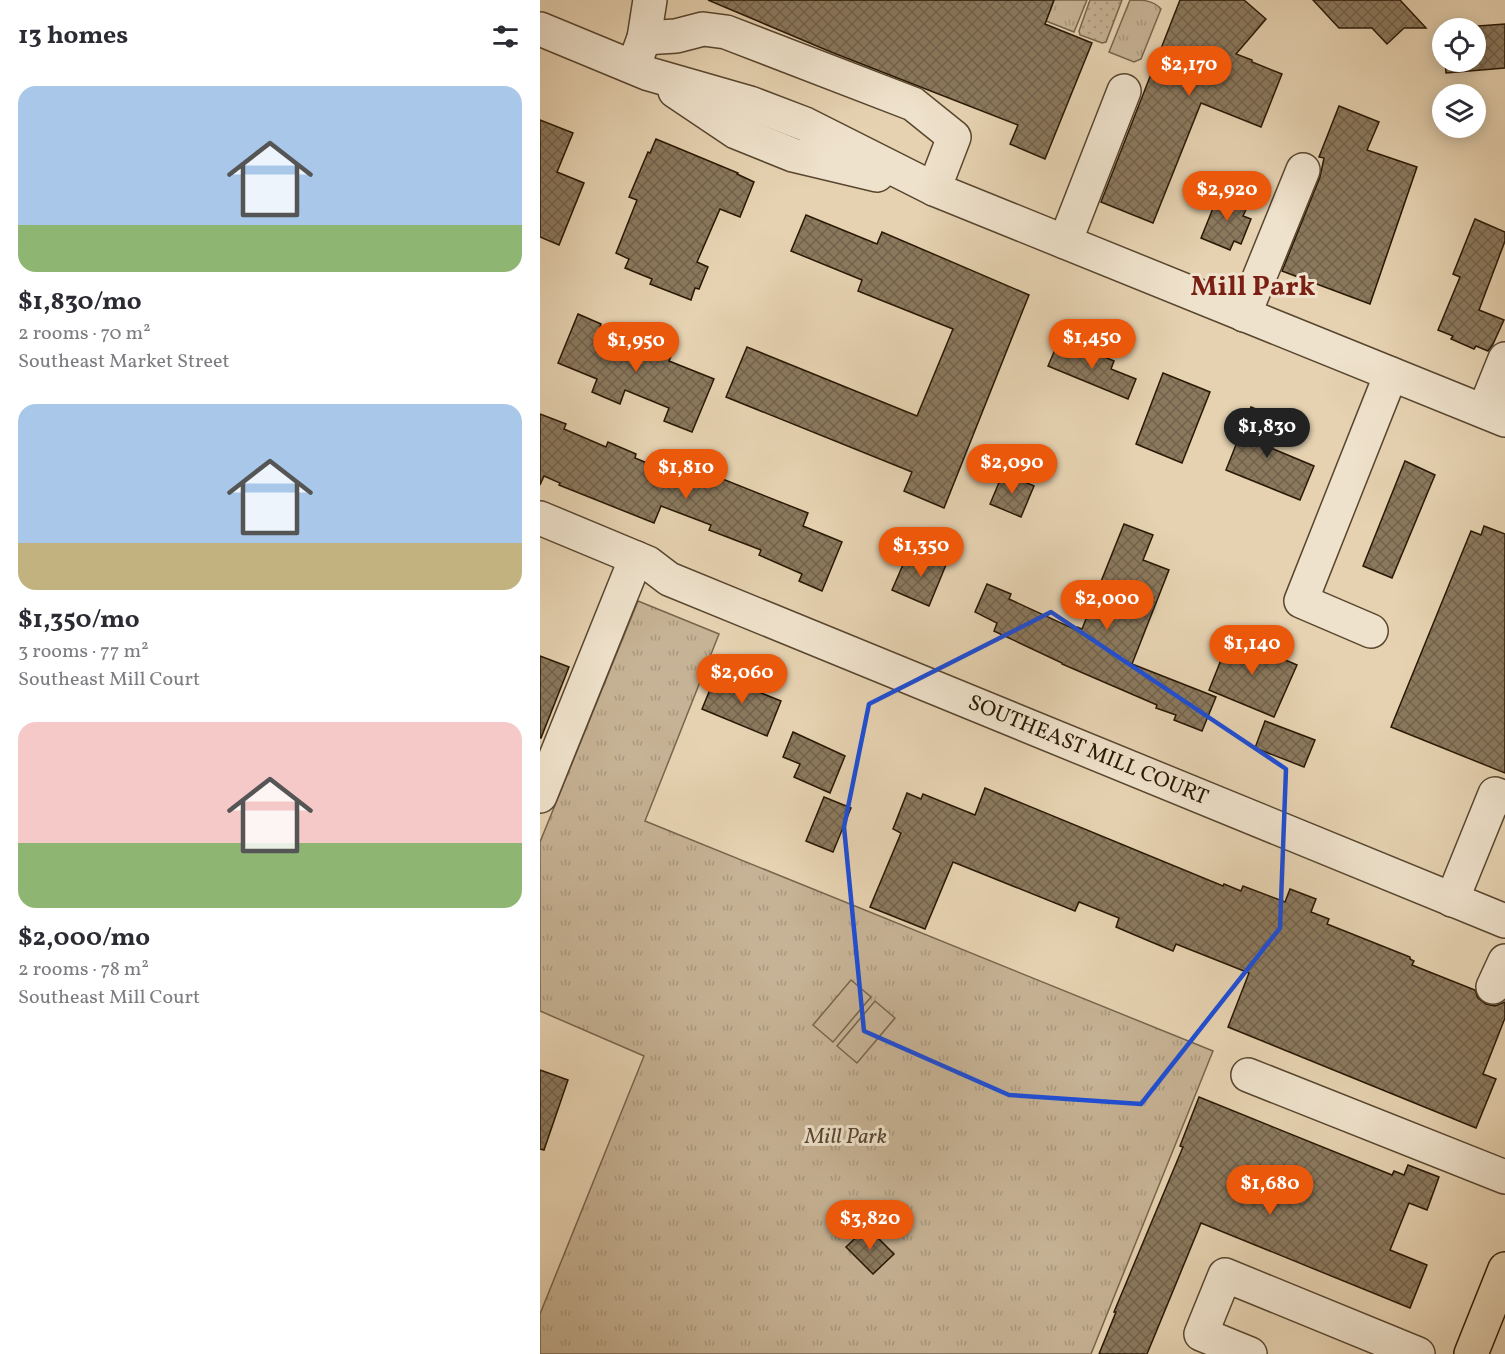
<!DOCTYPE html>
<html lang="en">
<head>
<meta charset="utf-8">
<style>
  :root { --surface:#fff; --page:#f7f7f7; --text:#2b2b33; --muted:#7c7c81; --accent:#ea580c }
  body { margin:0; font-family:Vollkorn,serif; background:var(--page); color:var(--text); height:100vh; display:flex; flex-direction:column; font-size:22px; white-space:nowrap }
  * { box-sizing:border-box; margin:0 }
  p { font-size:20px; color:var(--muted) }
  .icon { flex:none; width:33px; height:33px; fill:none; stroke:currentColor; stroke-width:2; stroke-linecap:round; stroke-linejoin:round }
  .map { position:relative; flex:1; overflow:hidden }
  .details { display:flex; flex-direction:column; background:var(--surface); width:540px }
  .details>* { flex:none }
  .tools { position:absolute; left:892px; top:18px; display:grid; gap:12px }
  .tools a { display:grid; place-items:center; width:54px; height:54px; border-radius:50%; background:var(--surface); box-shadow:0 3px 15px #0003; font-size:30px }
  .price { position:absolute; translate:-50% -51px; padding:0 14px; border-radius:21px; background:var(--accent); color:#fff; font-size:20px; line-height:39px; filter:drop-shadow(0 2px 3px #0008) }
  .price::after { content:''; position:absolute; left:50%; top:36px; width:18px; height:14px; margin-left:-9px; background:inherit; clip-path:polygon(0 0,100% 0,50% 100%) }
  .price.selected { background:#222; color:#fff }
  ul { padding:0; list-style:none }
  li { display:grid; align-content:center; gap:12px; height:318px; padding:0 18px }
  li span { display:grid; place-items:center; height:186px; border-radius:18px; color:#555 }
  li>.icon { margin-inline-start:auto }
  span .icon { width:108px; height:108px; fill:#fffc; stroke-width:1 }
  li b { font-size:26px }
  h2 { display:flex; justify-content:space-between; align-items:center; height:72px; padding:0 18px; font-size:26px }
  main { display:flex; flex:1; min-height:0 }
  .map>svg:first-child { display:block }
</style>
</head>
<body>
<main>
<section class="details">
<h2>13 homes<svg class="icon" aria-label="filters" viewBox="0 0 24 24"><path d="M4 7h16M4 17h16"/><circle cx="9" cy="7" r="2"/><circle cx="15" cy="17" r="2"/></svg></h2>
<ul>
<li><span style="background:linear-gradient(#a9c7e8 75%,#8fb573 0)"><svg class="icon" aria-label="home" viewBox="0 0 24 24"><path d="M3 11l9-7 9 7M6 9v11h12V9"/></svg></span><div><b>$1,830/mo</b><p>2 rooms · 70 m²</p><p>Southeast Market Street</p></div></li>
<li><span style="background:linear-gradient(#a9c7e8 75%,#c2b280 0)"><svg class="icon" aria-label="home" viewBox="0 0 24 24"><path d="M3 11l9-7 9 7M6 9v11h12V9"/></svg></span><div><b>$1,350/mo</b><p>3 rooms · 77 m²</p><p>Southeast Mill Court</p></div></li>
<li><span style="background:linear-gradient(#f6c9c9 65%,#8fb573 0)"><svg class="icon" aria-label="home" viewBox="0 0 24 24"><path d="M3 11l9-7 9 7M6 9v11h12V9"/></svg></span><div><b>$2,000/mo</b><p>2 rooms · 78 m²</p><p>Southeast Mill Court</p></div></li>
</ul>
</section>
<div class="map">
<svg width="965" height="1354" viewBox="0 0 965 1354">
  <defs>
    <pattern id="grass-dots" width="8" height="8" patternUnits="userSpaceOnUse" patternTransform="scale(1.5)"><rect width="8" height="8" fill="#c6b294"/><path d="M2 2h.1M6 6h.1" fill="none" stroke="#aa987e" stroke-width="1.8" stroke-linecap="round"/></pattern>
    <pattern id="park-tufts" width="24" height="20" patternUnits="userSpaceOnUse" patternTransform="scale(1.5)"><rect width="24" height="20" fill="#c6b294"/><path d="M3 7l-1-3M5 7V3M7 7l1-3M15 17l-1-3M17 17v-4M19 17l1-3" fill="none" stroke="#aa987e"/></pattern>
    <pattern id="building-cross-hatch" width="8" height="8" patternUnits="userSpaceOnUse" patternTransform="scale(1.5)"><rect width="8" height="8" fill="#8b795e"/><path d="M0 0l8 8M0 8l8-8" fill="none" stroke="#72624b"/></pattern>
  </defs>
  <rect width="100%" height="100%" fill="#e6d2b1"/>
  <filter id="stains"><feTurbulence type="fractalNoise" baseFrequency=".00333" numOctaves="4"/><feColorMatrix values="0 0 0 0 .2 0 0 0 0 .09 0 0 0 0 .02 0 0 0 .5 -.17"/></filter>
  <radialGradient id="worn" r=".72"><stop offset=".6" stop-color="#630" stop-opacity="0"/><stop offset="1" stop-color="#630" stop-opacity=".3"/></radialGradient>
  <!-- grass -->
  <polygon fill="url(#grass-dots)" stroke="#78654c" stroke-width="1.5" points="550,0 582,0 566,42 562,43 540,35 539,31"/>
  <!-- park -->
  <g fill="url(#park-tufts)" stroke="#78654c" stroke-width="1.5">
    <polygon points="514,0 547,0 534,32 506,21"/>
    <path d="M590 0C603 0 613 0 621 9L601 59 594 62 569 52Z"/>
    <polygon points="98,601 179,634 105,821 673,1051 551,1354 0,1354 0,1314 104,1056 0,1011 0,842"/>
  </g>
  <!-- pitch -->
  <g fill="#c6b294" stroke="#78654c" stroke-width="1.5">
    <polygon points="311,980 331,997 293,1042 273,1025"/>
    <polygon points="335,1001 355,1018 317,1063 297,1046"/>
  </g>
  <!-- building -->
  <g fill="url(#building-cross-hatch)" stroke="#291804" stroke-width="1.5">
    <polygon points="168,0 514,0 505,24 552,43 505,159 470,144 478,125 291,52"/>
    <polygon points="640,0 704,0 726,19 696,54 712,60 712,62 742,74 721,127 661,103 613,223 561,202"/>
    <polygon points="773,0 860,0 886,28 864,28 847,44 832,28 799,28"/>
    <polygon points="965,24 965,68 906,73 905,62 936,62 936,28 911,28"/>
    <polygon points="799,106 839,122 827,150 877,167 830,304 742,271 780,177 784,158 779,157"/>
    <polygon points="0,120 33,133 17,172 44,183 19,245 0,237"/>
    <polygon points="116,139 198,173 197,174 214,182 200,217 180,209 157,262 168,267 159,289 155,288 151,300 110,284 112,279 85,268 89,259 76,253 97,200 89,197 108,152 110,153"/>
    <polygon points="680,191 709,203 703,216 711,219 701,244 694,241 690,250 661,238"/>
    <polygon points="266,215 337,244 342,232 489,295 404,508 364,491 372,472 186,397 207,347 377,416 413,329 318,291 322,280 251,251"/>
    <polygon points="935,219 965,232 965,241 939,310 964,320 953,344 948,351 936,346 934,349 911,339 913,336 898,330 920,277 913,274"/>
    <polygon points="38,314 61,324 58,333 106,352 110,343 133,352 129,361 174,379 152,432 124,421 129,408 85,390 80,404 52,392 57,379 18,363"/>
    <polygon points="517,345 539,355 543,348 574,361 571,369 596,379 588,399 508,366"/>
    <polygon points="623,373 670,392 642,463 596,444"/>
    <polygon points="711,407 737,418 726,446 774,466 760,500 686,470"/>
    <polygon points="0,414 26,424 24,429 66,447 68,442 96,454 95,458 165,487 170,474 268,513 263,526 302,542 282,591 259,581 262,574 219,555 221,550 169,530 171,525 121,506 114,523 19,485 20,483 4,476 0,485"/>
    <polygon points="865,461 895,475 852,578 823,566"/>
    <polygon points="463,473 494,486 481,517 450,504"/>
    <polygon points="584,524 613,535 603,560 629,570 592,664 676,697 662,731 634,720 636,715 616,708 617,705 522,664 522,663 454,631 457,623 435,612 447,584 471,594 469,599 536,630 537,627 542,629"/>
    <polygon points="944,526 965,534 965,773 851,727 931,531 941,535"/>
    <polygon points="385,551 408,560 389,606 352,590 365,560 380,566"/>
    <polygon points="691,635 718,645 717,648 757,665 734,717 669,690"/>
    <polygon points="0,656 29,667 1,738 0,738"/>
    <polygon points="176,675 241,701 227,736 162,709"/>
    <polygon points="725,721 775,740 764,767 715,748"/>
    <polygon points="253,732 305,756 290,793 254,777 260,764 243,757"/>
    <polygon points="445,788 683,886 684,884 701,891 703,886 745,902 750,889 776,899 771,912 789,919 787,924 870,957 870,959 874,961 872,965 935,990 938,998 946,1004 955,1006 965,1002 965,1018 943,1074 956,1079 936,1128 688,1027 709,973 636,944 633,951 609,941 576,927 579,918 539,902 535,911 413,862 385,929 330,907 361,833 353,829 367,793 381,799 383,794 435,815"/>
    <polygon points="284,797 311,808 293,852 266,841"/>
    <polygon points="0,1070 28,1080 4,1150 0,1149"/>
    <polygon points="659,1097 852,1175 854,1171 864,1175 868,1165 899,1177 887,1210 869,1203 850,1250 887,1265 870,1308 661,1223 607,1354 559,1354 576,1312 574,1312 643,1147 640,1146"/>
    <polygon points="327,1227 354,1254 333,1274 306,1247"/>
  </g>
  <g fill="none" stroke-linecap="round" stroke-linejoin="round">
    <!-- minor casing -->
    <g stroke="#58462f" stroke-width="36">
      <g id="minor">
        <polyline points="0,29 109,74 210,103 265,124 394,189 965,420"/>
        <polyline points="104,38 136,36 163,29 186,32 373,104 414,137 394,189"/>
        <polyline points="97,57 104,38 110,0"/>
        <polyline points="135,91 196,132 253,155 337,175"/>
        <polyline points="525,242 584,91"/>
        <polyline points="704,315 763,170"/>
        <polyline points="944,411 965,359"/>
        <path id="s1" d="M0 518 108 563 129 579 965 921"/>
        <polyline points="831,631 761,601 851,374"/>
        <polyline points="0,796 96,558"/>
        <polyline points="912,900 955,794 965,798"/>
        <polyline points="953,987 965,961"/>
        <polyline points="708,1075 965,1177"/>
        <polyline points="710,1354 661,1334 685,1275 878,1354"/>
      </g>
    </g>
    <!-- major casing -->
    <g stroke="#291804" stroke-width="36">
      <polyline id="major" points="931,1354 965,1269"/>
    </g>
    <!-- minor -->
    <use href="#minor" stroke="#efe2cc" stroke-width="33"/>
    <!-- major -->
    <use href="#major" stroke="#e6d2b1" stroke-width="33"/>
  </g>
  <!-- marked area -->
  <path fill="none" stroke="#1d4ed8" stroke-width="4.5" stroke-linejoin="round" d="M511 612 746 769 740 928 601 1104 469 1095 324 1031 304 827 329 704Z"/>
  <g text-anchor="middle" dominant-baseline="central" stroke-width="6" stroke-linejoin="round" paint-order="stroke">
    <!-- street labels -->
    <g font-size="22" fill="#291804" stroke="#efe2cc">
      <text stroke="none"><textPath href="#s1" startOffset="596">SOUTHEAST MILL COURT</textPath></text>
    </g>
    <!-- park labels -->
    <g font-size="22" font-style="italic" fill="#58462f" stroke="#efe2cc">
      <text x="306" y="1137">Mill Park</text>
    </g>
    <!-- district labels -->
    <g font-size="28" font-weight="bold" fill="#7a1f14" stroke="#efe2cc">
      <text x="713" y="287">Mill Park</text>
    </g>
  </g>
  <rect width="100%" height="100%" filter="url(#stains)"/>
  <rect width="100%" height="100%" fill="url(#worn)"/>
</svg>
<div class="tools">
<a><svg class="icon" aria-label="locate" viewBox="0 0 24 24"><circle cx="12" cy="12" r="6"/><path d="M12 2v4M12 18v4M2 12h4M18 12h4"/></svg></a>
<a><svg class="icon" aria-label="layers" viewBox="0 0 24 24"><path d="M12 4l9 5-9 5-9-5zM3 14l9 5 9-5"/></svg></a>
</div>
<b class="price" style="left:649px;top:97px">$2,170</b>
<b class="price" style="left:687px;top:222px">$2,920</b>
<b class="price" style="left:552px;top:370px">$1,450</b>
<b class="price" style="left:96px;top:373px">$1,950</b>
<b class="price selected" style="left:727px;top:459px">$1,830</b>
<b class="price" style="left:472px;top:495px">$2,090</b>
<b class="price" style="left:146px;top:500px">$1,810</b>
<b class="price" style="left:381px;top:578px">$1,350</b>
<b class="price" style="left:567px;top:631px">$2,000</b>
<b class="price" style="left:712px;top:676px">$1,140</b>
<b class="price" style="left:202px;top:705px">$2,060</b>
<b class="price" style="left:730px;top:1216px">$1,680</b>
<b class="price" style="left:330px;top:1251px">$3,820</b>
</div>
</main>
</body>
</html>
